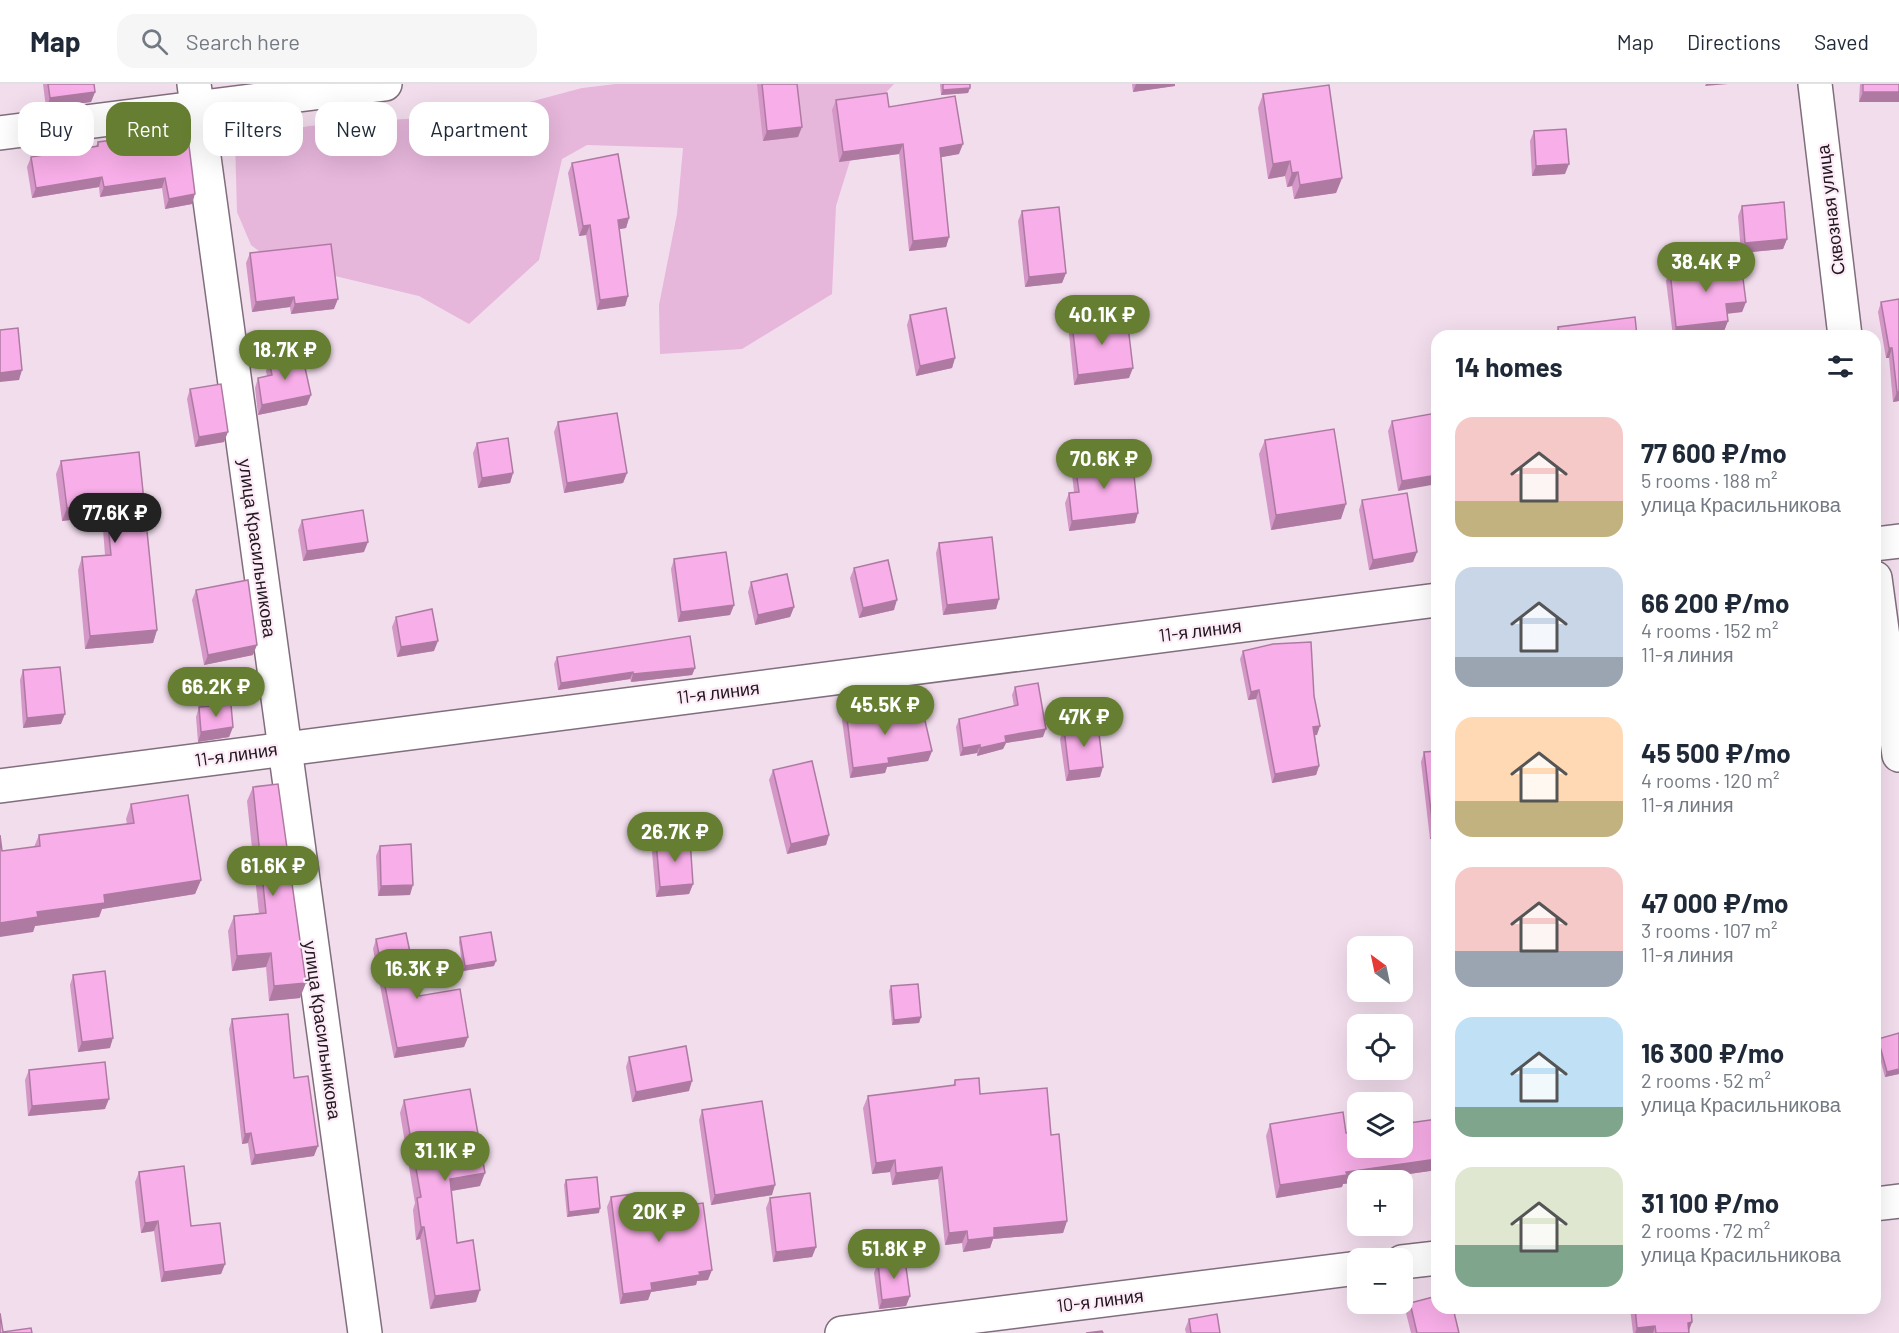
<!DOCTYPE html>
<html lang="en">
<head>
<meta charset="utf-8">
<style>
  :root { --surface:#fff; --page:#f6f6f7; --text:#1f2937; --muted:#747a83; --line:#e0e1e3; --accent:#667e31 }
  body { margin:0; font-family:Barlow,sans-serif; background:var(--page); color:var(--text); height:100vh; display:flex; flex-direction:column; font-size:22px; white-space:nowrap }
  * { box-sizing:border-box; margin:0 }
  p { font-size:20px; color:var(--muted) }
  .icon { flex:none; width:33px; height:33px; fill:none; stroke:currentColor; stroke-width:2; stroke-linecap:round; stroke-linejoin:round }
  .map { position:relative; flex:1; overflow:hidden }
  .sheet { position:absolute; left:1431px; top:246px; width:450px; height:984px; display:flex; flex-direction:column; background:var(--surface); border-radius:18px; box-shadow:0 6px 24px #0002 }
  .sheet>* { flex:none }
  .top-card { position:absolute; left:18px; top:18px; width:570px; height:54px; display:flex; gap:12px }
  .needle { width:39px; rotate:327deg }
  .tools { position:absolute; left:1347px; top:852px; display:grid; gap:12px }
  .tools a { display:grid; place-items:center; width:66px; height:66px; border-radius:12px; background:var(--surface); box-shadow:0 6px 24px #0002; font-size:30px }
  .price { position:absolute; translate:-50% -51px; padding:0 14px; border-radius:21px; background:var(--accent); color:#fff; font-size:20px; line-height:39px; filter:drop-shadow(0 2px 3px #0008) }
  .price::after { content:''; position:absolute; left:50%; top:36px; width:18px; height:14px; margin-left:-9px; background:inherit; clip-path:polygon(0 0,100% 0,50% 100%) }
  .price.current { background:#222; color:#fff }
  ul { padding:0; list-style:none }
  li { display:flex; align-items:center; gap:18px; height:150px; padding:0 24px }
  li span { display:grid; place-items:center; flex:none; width:168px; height:120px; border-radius:18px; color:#555 }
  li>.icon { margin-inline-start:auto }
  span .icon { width:72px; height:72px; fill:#fffc; stroke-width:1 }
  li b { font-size:26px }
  h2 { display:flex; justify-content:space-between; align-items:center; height:72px; padding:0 24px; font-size:26px }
  .tag { padding:0 21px; border-radius:18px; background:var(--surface); box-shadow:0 6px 24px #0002; font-size:21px; line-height:54px }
  .tag.current { background:var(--accent); color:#fff }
  header { display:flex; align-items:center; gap:36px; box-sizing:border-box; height:84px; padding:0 30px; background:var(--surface); border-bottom:2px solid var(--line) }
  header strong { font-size:28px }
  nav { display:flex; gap:33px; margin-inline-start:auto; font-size:21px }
  .search { width:420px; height:54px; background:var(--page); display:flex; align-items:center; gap:15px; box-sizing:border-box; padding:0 21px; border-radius:18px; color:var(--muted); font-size:22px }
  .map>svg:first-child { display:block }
</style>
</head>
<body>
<header>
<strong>Map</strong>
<div class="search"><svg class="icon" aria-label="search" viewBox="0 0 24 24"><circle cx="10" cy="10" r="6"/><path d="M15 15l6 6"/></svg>Search here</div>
<nav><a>Map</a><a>Directions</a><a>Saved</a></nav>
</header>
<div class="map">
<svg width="1899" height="1249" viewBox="0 0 1899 1249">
  <rect width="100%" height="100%" fill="#f2dded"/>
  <!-- green -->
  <polygon fill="#e6b6db" points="616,0 894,0 875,20 858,51 836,122 832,210 742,265 660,270 659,221 677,130 683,64 587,61 562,75 539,176 469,240 419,212 272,177 251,161 237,128 235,56 309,42 404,35 470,34 582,4"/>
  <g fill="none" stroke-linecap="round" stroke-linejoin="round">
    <!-- street casing -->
    <g stroke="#816e7d" stroke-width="36">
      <g id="street">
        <polyline points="194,0 365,1249"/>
        <polyline points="1815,0 1845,252"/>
        <polyline points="0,49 385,0"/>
        <polyline points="1875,460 1899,457"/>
        <polyline points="1875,494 1899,671"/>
        <polyline points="0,702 1437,516"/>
        <polyline points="1875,1120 1899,1117"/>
        <polyline points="1402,1178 1437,1174"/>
        <polyline points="842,1249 1358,1184"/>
      </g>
    </g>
    <!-- street -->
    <use href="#street" stroke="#fff" stroke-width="33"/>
  </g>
  <!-- wall -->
  <g fill="#d596c8">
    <polygon points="43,0 94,0 95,8 91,18 46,24"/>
    <polygon points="757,0 797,0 798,53 763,57"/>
    <polygon points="940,0 970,0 968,9 941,11"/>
    <polygon points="1132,0 1175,0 1175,2 1133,8"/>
    <polygon points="1860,0 1899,0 1899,18 1859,18"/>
    <polygon points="1263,10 1342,94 1336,109 1294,115 1292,102 1287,103 1285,92 1268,95 1258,24"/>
    <polygon points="836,16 889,23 959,70 941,73 949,153 946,163 909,167 899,70 839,78 832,26"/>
    <polygon points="1534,47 1565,90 1532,92 1530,57"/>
    <polygon points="98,58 145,62 192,120 165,125 162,104 100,113 99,103 32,114 27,83 31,73 96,62"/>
    <polygon points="572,79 629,134 626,144 619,145 628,212 625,222 597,226 586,151 579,152 568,89"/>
    <polygon points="1742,122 1787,155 1783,165 1741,169 1738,132"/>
    <polygon points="1022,127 1066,189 1062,199 1025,203 1018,137"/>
    <polygon points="250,169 334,225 291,230 290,223 252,228 246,179"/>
    <polygon points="1670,187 1746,218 1742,228 1727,230 1728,237 1724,247 1681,252 1673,252 1666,197"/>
    <polygon points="1899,215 1899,317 1893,318 1889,274 1886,274 1878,228 1881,218"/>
    <polygon points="910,231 955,274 952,284 916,292 907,241"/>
    <polygon points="1072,240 1129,294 1074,301 1069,250"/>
    <polygon points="1558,243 1637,252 1555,252"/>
    <polygon points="269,277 307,321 258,331 255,304 258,294 267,292 266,287"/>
    <polygon points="190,305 224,358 195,363 187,315"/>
    <polygon points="1436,329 1398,407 1388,347 1392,337"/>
    <polygon points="558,338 627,389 623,399 564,409 554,348"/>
    <polygon points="1265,356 1341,435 1271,446 1259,370"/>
    <polygon points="477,359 513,389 510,399 478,404 473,369"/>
    <polygon points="139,368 157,546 153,559 85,565 78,486 82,473 105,471 102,432 62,437 56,390 61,377"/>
    <polygon points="1075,380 1135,439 1069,447 1065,419 1069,409 1074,408 1072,390"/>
    <polygon points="1362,416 1417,468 1413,478 1369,486 1359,426"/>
    <polygon points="302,436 364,468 303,477 298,446"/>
    <polygon points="939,459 999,515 996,525 943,531 936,469"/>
    <polygon points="674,475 734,521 730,531 678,538 671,485"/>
    <polygon points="854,484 894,526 859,534 850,494"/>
    <polygon points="751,498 794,523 790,533 755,541 748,508"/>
    <polygon points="196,506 253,571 204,581 192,516"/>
    <polygon points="396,533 434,567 397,573 392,543"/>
    <polygon points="1243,567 1317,651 1315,651 1319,682 1316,691 1272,699 1256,615 1248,616 1240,575"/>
    <polygon points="557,573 695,584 692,591 631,598 630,595 558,606 554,580"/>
    <polygon points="23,586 61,640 23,644 20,596"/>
    <polygon points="1015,603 1043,653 1006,659 1003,665 977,672 977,669 960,672 956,643 959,635 1014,622 1012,611"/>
    <polygon points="199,623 233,643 229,653 198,658 196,633"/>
    <polygon points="846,626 883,634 932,667 928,677 887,683 885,689 850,694 842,636"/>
    <polygon points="1064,645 1100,693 1066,697 1060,655"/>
    <polygon points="1437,667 1437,754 1430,755 1421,678 1424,668"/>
    <polygon points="773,686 829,751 826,761 787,770 769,696"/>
    <polygon points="253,703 300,914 269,917 266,883 232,887 228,847 234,832 259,830 247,717"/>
    <polygon points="131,720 201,796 195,810 102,825 99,833 35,842 33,848 2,767 34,763 39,751 127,740 126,735"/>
    <polygon points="656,758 693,800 689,810 656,813 652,768"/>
    <polygon points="380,762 410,811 378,812 376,772"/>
    <polygon points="460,853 494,882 463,887 459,858"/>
    <polygon points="376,855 419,912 468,953 464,963 394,974 373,865"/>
    <polygon points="73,891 110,964 78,968 70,901"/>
    <polygon points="891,902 921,933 919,939 892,941 889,907"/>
    <polygon points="232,935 294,994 314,1072 251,1081 248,1059 242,1060 229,945"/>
    <polygon points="1878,955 1899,990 1885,993 1876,960"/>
    <polygon points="629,973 689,1007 632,1018 626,983"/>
    <polygon points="29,986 105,1025 28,1032 25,996"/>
    <polygon points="955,996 1051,1051 1067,1137 1063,1149 993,1155 990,1164 963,1168 962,1159 945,1161 938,1095 892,1101 890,1088 872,1090 863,1024 868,1012 953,1002"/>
    <polygon points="404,1016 480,1102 451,1107 457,1159 476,1218 430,1225 420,1155 416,1156 413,1126 415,1119 400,1029"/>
    <polygon points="702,1026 772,1111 711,1121 699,1036"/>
    <polygon points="1270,1040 1346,1049 1437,1086 1367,1096 1358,1096 1358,1098 1343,1100 1342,1103 1276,1114 1266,1052"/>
    <polygon points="139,1088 191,1142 225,1180 221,1190 161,1198 154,1147 141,1149 135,1098"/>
    <polygon points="566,1096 599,1129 567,1133 564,1101"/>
    <polygon points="611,1113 641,1128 708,1196 697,1197 696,1201 651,1208 648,1216 620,1220 607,1123"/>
    <polygon points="770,1114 816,1163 812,1173 773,1178 766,1124"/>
    <polygon points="878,1179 910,1212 906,1222 879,1225 874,1189"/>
    <polygon points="1410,1219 1459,1249 1411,1249 1406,1229"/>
    <polygon points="1630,1224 1691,1224 1692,1238 1689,1247 1689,1249 1633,1249"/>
    <polygon points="1189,1235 1220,1249 1186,1249 1185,1245"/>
  </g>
  <!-- shaded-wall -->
  <g fill="#ae7aa2">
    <polygon points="1136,0 1175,0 1175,2 1133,8"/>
    <polygon points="1706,0 1728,0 1705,2"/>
    <polygon points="970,4 968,9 941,11 943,6"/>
    <polygon points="95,8 91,18 46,24 50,14"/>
    <polygon points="1863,8 1899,8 1899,18 1859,18"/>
    <polygon points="802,43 798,53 763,57 767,47"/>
    <polygon points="903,60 899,70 839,78 843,68"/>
    <polygon points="963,60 959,70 937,74 940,64"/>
    <polygon points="1290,77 1285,92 1268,95 1273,80"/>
    <polygon points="1569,80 1565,90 1532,92 1536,82"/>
    <polygon points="1298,88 1292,102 1287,103 1292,89"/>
    <polygon points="102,93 99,103 32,114 36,104"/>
    <polygon points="165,94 162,104 100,113 104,103"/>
    <polygon points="1342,94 1336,109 1294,115 1300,101"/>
    <polygon points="195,110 192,120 165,125 169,115"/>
    <polygon points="629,134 626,144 614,146 618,136"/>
    <polygon points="590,141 586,151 579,152 583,142"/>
    <polygon points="949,153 946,163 909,167 913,157"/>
    <polygon points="1787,155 1783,165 1741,169 1745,159"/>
    <polygon points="1066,189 1062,199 1025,203 1029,193"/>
    <polygon points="628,212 625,222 597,226 600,216"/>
    <polygon points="294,213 290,223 252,228 256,218"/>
    <polygon points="338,215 334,225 291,230 295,220"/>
    <polygon points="1746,218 1742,228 1723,230 1726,220"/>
    <polygon points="1728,237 1724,247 1681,252 1673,252 1676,243"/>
    <polygon points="1889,264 1892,264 1889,274 1886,274"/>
    <polygon points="955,274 952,284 916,292 920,282"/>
    <polygon points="1133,284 1129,294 1074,301 1078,291"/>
    <polygon points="22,286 19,296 0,298 0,289"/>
    <polygon points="1897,308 1899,308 1899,317 1893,318"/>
    <polygon points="311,311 307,321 258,331 262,321"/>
    <polygon points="228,348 224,358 195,363 199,353"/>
    <polygon points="513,389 510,399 478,404 482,394"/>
    <polygon points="627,389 623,399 564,409 567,399"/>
    <polygon points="1437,391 1437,400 1398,407 1402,397"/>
    <polygon points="106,419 102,432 62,437 67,424"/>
    <polygon points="1346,420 1341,435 1271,446 1276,431"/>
    <polygon points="1138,429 1135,439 1069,447 1072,437"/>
    <polygon points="368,458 364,468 303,477 307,467"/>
    <polygon points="1417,468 1413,478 1369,486 1373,476"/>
    <polygon points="999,515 996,525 943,531 947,521"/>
    <polygon points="897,516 894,526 859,534 863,524"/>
    <polygon points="734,521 730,531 678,538 681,528"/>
    <polygon points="794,523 790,533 755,541 758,531"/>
    <polygon points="157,546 153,559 85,565 90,552"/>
    <polygon points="438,557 434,567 397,573 401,563"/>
    <polygon points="257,561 253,571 204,581 208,571"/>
    <polygon points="695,584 692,591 631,598 633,590"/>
    <polygon points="633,588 630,595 558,606 561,599"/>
    <polygon points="1259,606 1256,615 1248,616 1251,608"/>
    <polygon points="65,630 61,640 23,644 27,634"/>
    <polygon points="1320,642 1317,651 1310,652 1313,643"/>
    <polygon points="233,643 229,653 198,658 201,648"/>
    <polygon points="1046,645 1043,653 1006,659 1003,665 977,672 980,664 1005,652"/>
    <polygon points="980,661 977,669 960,672 963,664"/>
    <polygon points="932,667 928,677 887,683 885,689 850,694 853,684 888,674"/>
    <polygon points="1319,682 1316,691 1272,699 1275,690"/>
    <polygon points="1103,683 1100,693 1066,697 1069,687"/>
    <polygon points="1433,745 1437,745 1437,754 1430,755"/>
    <polygon points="829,751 826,761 787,770 791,760"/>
    <polygon points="201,796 195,810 102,825 99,833 35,842 33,848 0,853 0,839 37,828 104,811"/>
    <polygon points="693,800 689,810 656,813 660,803"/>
    <polygon points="413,801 410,811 378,812 381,802"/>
    <polygon points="271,869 266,883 232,887 237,872"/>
    <polygon points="496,877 494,882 463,887 465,882"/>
    <polygon points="306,899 300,914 269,917 274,902"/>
    <polygon points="921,933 919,939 892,941 894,936"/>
    <polygon points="468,953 464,963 394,974 397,964"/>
    <polygon points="113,954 110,964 78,968 82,958"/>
    <polygon points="1899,985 1899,990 1885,993 1887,988"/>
    <polygon points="692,997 689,1007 632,1018 636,1008"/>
    <polygon points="109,1015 105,1025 28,1032 32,1022"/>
    <polygon points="251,1049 248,1059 242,1060 245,1050"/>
    <polygon points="318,1062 314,1072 251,1081 255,1071"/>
    <polygon points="1437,1075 1437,1086 1367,1096 1358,1096 1358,1098 1343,1100 1342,1103 1276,1114 1280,1101 1346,1088"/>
    <polygon points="895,1076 890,1088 872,1090 876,1079"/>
    <polygon points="942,1083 938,1095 892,1101 896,1089"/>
    <polygon points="485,1089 480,1102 445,1108 450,1095"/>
    <polygon points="775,1101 772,1111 711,1121 715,1111"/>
    <polygon points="600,1124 599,1129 567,1133 569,1128"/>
    <polygon points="158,1137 154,1147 141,1149 145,1139"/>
    <polygon points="1067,1137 1063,1149 993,1155 990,1164 963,1168 968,1156 994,1144"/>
    <polygon points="421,1143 424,1143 420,1155 416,1156"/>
    <polygon points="967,1147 962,1159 945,1161 949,1149"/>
    <polygon points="816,1163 812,1173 773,1178 776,1168"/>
    <polygon points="225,1180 221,1190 161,1198 164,1188"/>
    <polygon points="712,1186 708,1196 697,1197 696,1201 651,1208 648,1216 620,1220 623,1210 651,1199 699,1188"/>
    <polygon points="480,1206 476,1218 430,1225 435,1212"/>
    <polygon points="910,1212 906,1222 879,1225 882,1216"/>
    <polygon points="1692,1238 1688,1248 1688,1239"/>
    <polygon points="1655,1242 1653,1249 1635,1249 1637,1244"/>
  </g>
  <!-- building -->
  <g fill="#f8aee8" stroke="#ae7aa2" stroke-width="1.5">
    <polygon points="48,0 94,0 95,8 50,14"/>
    <polygon points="762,0 797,0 802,43 767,47"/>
    <polygon points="943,0 970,0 970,4 943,6"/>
    <rect x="1863" y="0" width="36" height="8"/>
    <polygon points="1329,1 1342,94 1300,101 1298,88 1292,89 1290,77 1273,80 1263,10"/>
    <polygon points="887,9 889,23 955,12 963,60 940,64 949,153 913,157 903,60 843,68 836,16"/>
    <polygon points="1566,45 1569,80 1536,82 1534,47"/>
    <polygon points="144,52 145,62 188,54 195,110 169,115 165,94 104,103 102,93 36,104 31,73 98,62 98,58"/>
    <polygon points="618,70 629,134 618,136 628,212 600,216 590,141 583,142 572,79"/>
    <polygon points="1784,118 1787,155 1745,159 1742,122"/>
    <polygon points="1059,123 1066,189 1029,193 1022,127"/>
    <polygon points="331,160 338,215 295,220 294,213 256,218 250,169"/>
    <polygon points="1741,179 1746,218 1726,220 1728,237 1676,243 1670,187"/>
    <polygon points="1899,215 1899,308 1897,308 1892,264 1889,264 1881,218"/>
    <polygon points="946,224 955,274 920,282 910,231"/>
    <polygon points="1635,233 1637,252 1559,252 1558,243"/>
    <polygon points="1127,234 1133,284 1078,291 1072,240"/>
    <polygon points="18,244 22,286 0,289 0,246"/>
    <polygon points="302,270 311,311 262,321 258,294 272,291 269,277"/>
    <polygon points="221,300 228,348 199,353 190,305"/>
    <polygon points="617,329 627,389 567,399 558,338"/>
    <polygon points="1436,329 1437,334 1437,391 1402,397 1392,337"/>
    <polygon points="1334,345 1346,420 1276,431 1265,356"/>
    <polygon points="508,354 513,389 482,394 477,359"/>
    <polygon points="139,368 157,546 90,552 82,473 111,471 106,419 67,424 61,377"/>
    <polygon points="1132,373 1138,429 1072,437 1069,409 1079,408 1075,380"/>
    <polygon points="1407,409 1417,468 1373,476 1362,416"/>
    <polygon points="363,426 368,458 307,467 302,436"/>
    <polygon points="992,453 999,515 947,521 939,459"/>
    <polygon points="726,468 734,521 681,528 674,475"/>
    <polygon points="888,476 897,516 863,524 854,484"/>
    <polygon points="787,490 794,523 758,531 751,498"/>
    <polygon points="248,496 257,561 208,571 196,506"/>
    <polygon points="432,525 438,557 401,563 396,533"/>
    <polygon points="690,552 695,584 633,590 633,588 561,599 557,573"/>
    <polygon points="1311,558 1314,612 1320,642 1313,643 1319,682 1275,690 1259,606 1251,608 1243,567 1273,560"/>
    <polygon points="60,583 65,630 27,634 23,586"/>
    <polygon points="1038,599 1046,645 1005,652 1006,658 980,664 980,661 963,664 959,635 1018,621 1015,603"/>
    <polygon points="231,621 233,643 201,648 199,623"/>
    <polygon points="881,622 883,634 923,628 932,667 888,674 889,679 853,684 846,626"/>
    <polygon points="1098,641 1103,683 1069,687 1064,645"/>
    <polygon points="1875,644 1878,668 1875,669"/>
    <polygon points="1437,667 1437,745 1433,745 1424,668"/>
    <polygon points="812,677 829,751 791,760 773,686"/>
    <polygon points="278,700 306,899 274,902 271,869 237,872 234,832 266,829 253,703"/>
    <polygon points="188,711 201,796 104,811 105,819 37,828 38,833 0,839 0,751 2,767 40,762 39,751 134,739 131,720"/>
    <polygon points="690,755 693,800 660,803 656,758"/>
    <polygon points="411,760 413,801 381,802 380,762"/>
    <polygon points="491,848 496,877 465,882 460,853"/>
    <polygon points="406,849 419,912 460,905 468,953 397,964 376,855"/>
    <polygon points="105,887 113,954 82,958 73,891"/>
    <polygon points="918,900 921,933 894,936 891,902"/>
    <polygon points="288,930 294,994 308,992 318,1062 255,1071 251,1049 245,1050 232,935"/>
    <polygon points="1899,949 1899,985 1887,988 1878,955"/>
    <polygon points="686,962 692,997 636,1008 629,973"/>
    <polygon points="105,978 109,1015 32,1022 29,986"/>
    <polygon points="979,994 980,1010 1047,1004 1051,1051 1059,1050 1067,1137 994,1144 994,1153 968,1156 967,1147 949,1149 942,1083 896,1089 895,1076 876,1079 868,1012 955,1001 955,996"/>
    <polygon points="470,1005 485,1089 450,1095 457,1159 473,1156 480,1206 435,1212 424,1143 421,1143 417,1114 421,1113 404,1016"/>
    <polygon points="762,1017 775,1101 715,1111 702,1026"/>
    <polygon points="1343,1028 1346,1049 1358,1047 1358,1064 1402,1064 1402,1040 1437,1035 1437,1075 1346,1088 1347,1091 1280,1101 1270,1040"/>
    <polygon points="184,1082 191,1142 220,1139 225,1180 164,1188 158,1137 145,1139 139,1088"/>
    <polygon points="597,1093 600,1124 569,1128 566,1096"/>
    <polygon points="639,1109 641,1128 703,1119 712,1186 699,1188 700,1191 651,1199 652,1206 623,1210 611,1113"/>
    <polygon points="810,1109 816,1163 776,1168 770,1114"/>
    <polygon points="905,1176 910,1212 882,1216 878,1179"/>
    <polygon points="1437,1212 1437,1224 1453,1224 1459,1249 1417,1249 1410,1219"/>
    <polygon points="1635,1224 1691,1224 1692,1238 1688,1239 1689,1249 1656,1249 1655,1242 1637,1244"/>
    <polygon points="0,1229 3,1248 31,1244 32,1249 0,1249"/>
    <polygon points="1217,1230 1220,1249 1191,1249 1189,1235"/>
    <polygon points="1102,1247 1103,1249 1086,1249"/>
  </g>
  <g text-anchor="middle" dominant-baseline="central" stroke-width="4.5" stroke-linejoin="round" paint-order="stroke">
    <!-- street labels -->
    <g font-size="18" fill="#20181e" stroke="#fdebf8">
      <text transform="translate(1830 126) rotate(-97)">Сквозная улица</text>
      <text transform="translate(258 464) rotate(82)">улица Красильникова</text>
      <text transform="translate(1200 546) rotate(-7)">11-я линия</text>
      <text transform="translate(718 608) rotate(-7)">11-я линия</text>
      <text transform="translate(236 670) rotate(-8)">11-я линия</text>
      <text transform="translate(323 946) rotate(82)">улица Красильникова</text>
      <text transform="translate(1100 1216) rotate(-7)">10-я линия</text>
    </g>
  </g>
</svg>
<div class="tools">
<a><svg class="needle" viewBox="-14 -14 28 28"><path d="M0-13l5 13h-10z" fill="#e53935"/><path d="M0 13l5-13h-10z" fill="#747a83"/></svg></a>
<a><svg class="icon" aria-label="locate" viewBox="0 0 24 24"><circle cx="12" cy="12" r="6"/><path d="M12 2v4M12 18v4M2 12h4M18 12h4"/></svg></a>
<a><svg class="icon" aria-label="layers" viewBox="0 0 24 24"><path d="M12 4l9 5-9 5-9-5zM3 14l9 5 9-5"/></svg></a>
<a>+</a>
<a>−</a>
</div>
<b class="price" style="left:1706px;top:209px">38.4K ₽</b>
<b class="price" style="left:1102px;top:262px">40.1K ₽</b>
<b class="price" style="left:285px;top:297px">18.7K ₽</b>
<b class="price" style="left:1104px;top:406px">70.6K ₽</b>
<b class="price current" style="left:115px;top:460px">77.6K ₽</b>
<b class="price" style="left:216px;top:634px">66.2K ₽</b>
<b class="price" style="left:885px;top:652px">45.5K ₽</b>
<b class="price" style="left:1084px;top:664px">47K ₽</b>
<b class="price" style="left:675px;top:779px">26.7K ₽</b>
<b class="price" style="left:273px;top:813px">61.6K ₽</b>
<b class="price" style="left:417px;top:916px">16.3K ₽</b>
<b class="price" style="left:445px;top:1098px">31.1K ₽</b>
<b class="price" style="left:659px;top:1159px">20K ₽</b>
<b class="price" style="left:894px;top:1196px">51.8K ₽</b>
<div class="top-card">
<a class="tag">Buy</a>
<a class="tag current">Rent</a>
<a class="tag">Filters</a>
<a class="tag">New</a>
<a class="tag">Apartment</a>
</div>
<section class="sheet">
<h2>14 homes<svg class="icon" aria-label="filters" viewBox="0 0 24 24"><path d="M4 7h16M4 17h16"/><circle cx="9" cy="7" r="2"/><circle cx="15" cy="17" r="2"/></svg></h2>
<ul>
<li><span style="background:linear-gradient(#f6c9c9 70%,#c2b280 0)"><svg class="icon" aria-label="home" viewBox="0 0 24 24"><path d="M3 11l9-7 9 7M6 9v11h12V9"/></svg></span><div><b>77 600 ₽/mo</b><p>5 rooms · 188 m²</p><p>улица Красильникова</p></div></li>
<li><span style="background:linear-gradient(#c9d6e8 75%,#9aa5b1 0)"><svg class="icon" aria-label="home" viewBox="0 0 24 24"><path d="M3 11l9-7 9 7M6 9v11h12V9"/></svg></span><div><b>66 200 ₽/mo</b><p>4 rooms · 152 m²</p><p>11-я линия</p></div></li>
<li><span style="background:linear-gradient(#ffd9b3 70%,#c2b280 0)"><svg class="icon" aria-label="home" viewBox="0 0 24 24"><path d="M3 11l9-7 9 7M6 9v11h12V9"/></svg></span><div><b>45 500 ₽/mo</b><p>4 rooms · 120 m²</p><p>11-я линия</p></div></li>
<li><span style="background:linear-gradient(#f6c9c9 70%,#9aa5b1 0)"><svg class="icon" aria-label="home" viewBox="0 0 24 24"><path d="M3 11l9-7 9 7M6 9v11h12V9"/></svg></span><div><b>47 000 ₽/mo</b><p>3 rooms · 107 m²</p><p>11-я линия</p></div></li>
<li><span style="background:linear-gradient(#bfe0f5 75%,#7fa58c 0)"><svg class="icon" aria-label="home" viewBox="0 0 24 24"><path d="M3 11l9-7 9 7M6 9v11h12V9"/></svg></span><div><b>16 300 ₽/mo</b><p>2 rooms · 52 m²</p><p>улица Красильникова</p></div></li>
<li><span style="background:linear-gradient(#dfe7d0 65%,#7fa58c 0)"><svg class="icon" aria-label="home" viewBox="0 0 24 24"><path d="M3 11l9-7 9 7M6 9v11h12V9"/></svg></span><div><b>31 100 ₽/mo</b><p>2 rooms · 72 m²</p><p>улица Красильникова</p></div></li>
</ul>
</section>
</div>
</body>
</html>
